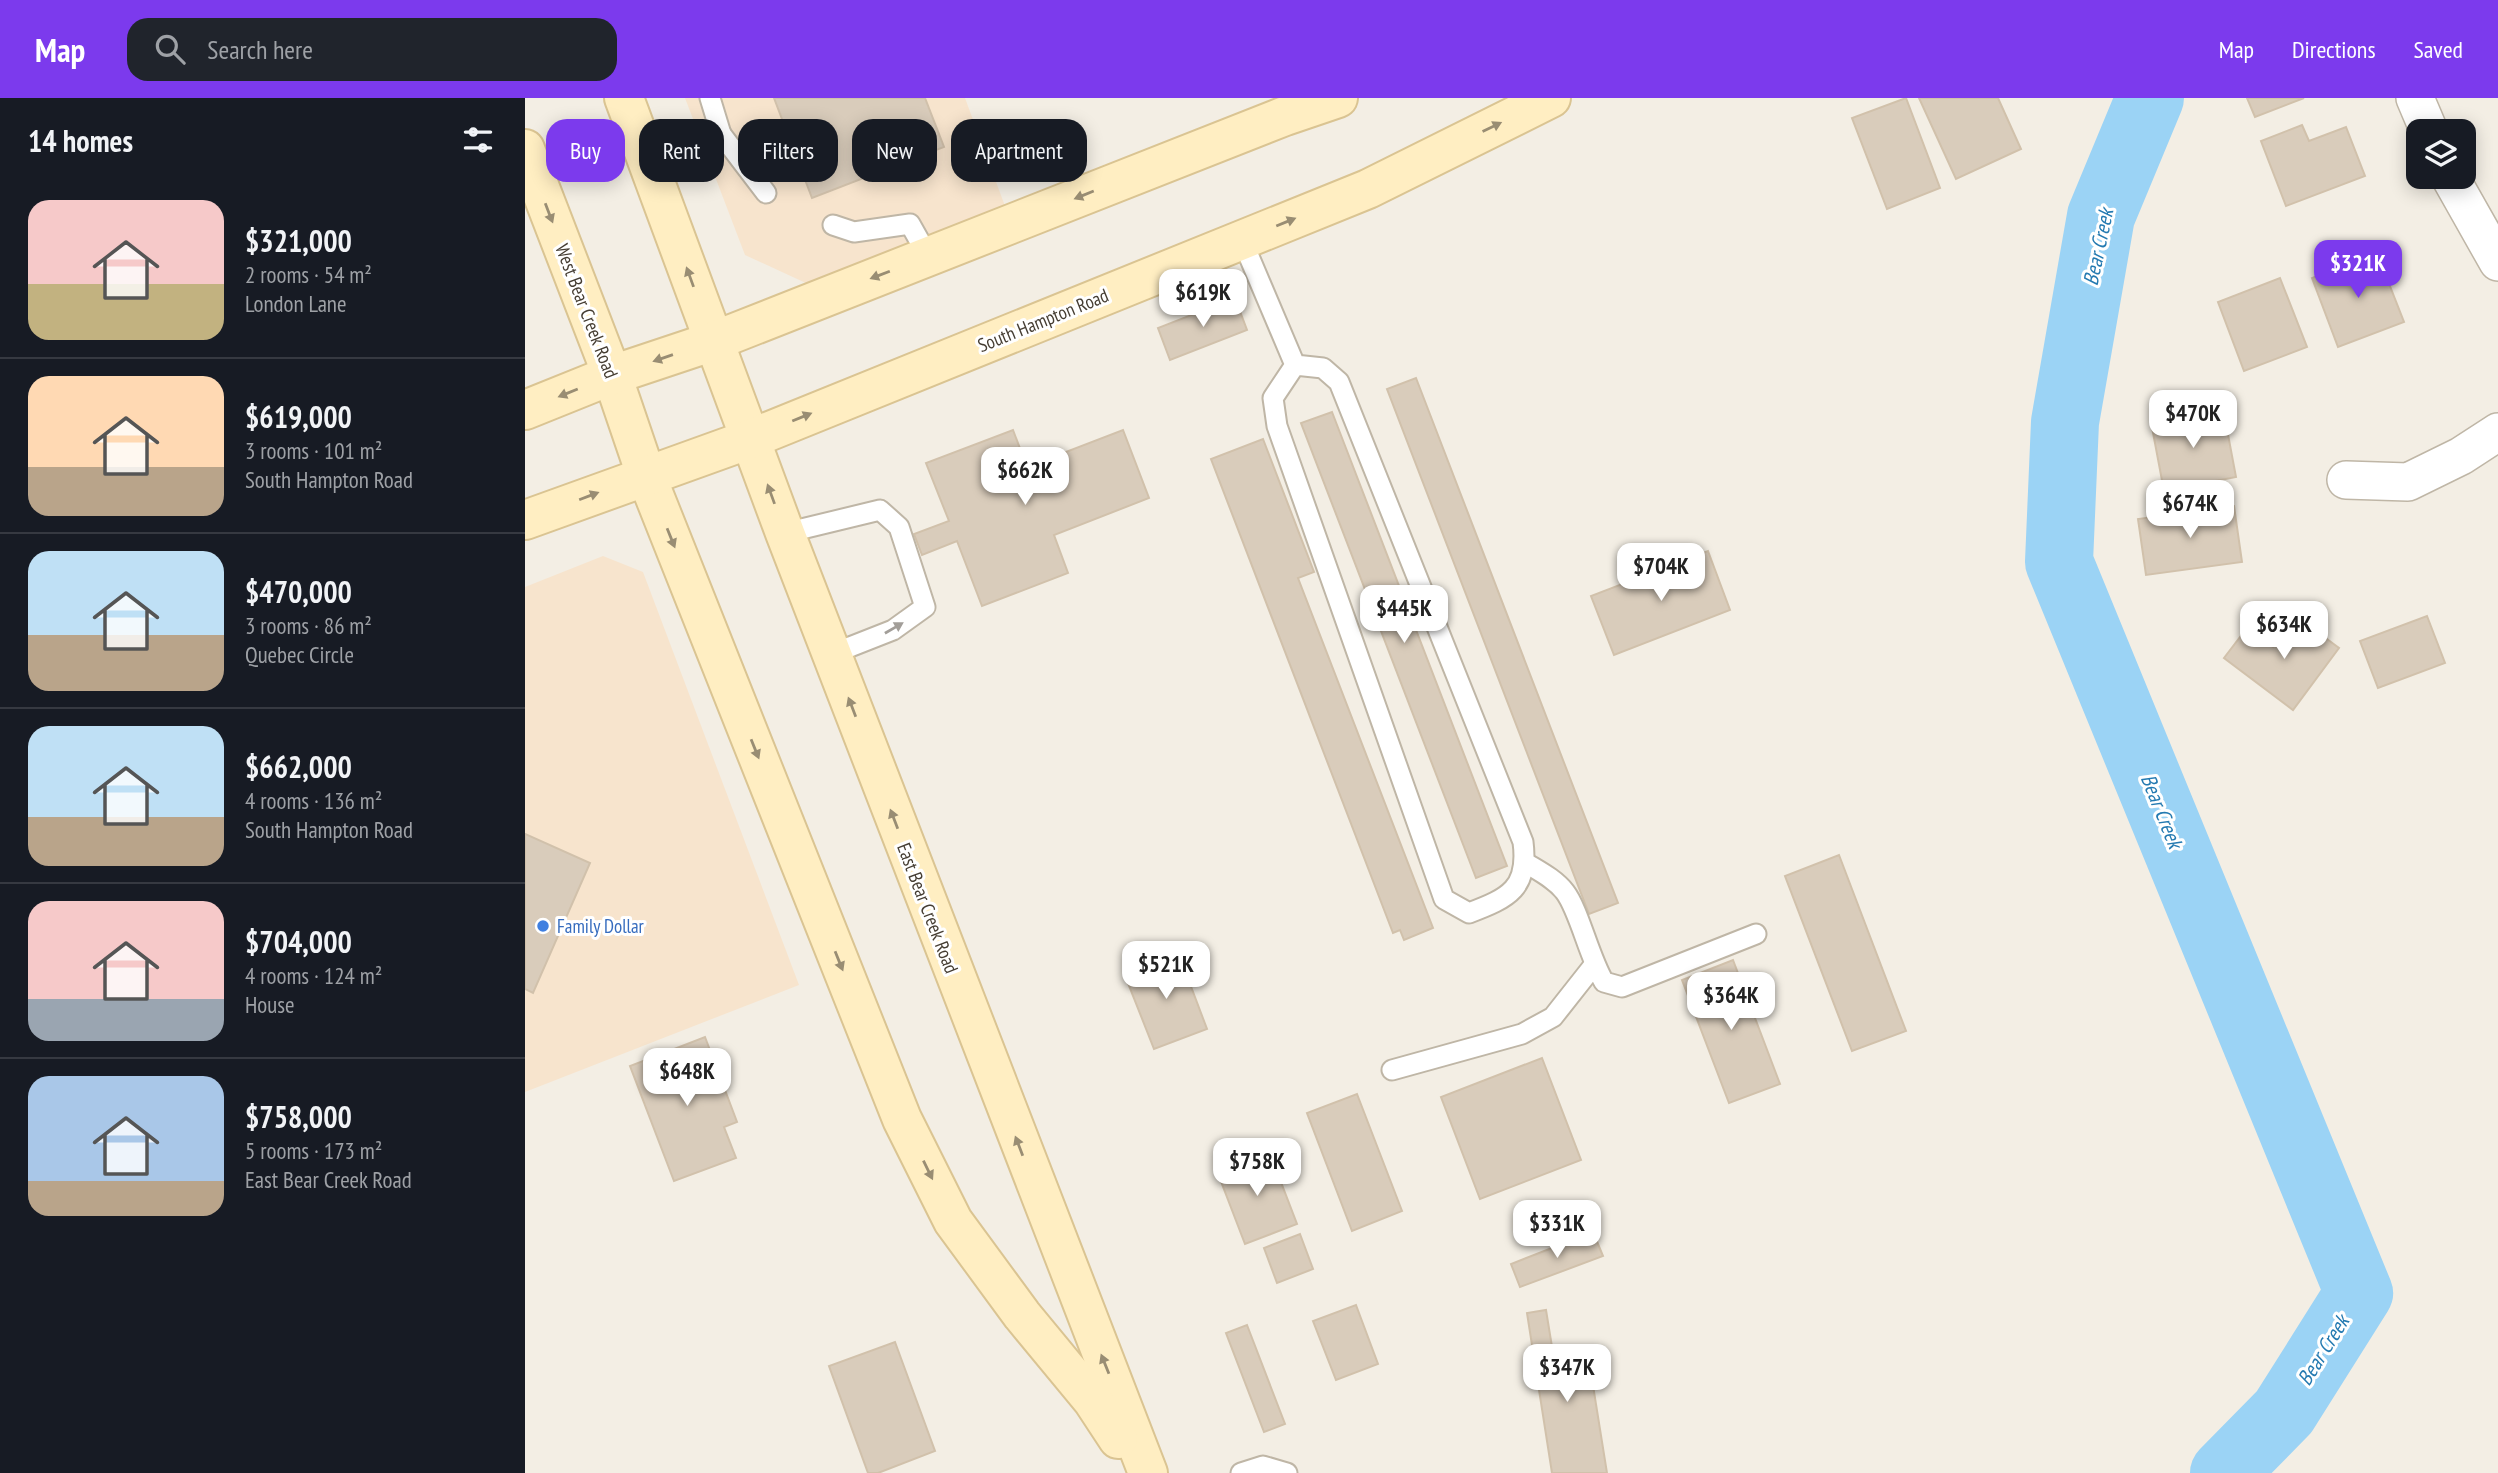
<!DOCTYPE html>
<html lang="en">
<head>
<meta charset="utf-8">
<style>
  :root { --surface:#171b24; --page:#20242c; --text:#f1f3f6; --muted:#9ea1a6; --line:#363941; --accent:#7c3aed }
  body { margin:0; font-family:"PT Sans Narrow",sans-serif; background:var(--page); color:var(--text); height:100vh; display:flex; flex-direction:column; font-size:26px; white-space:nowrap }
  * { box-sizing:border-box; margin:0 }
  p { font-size:23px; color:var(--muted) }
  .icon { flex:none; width:38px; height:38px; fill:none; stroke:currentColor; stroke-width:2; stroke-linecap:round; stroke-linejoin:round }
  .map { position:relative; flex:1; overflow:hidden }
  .sheet { display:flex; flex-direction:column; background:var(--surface); width:525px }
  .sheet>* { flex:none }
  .hud { position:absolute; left:21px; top:21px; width:665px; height:63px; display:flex; gap:14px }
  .buttons { position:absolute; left:1881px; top:21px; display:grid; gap:14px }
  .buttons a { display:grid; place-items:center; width:70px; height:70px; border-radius:14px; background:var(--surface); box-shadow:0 4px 18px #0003; font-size:35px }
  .price { position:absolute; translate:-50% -60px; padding:0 16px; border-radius:14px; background:#fff; color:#222; font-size:23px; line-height:46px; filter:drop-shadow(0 2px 4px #0008) }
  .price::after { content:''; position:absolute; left:50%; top:42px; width:21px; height:16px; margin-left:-10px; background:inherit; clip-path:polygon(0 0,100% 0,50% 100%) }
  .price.active { background:var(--accent); color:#fff }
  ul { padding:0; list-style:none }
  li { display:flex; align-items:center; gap:21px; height:175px; padding:0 28px }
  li+li { border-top:2px solid var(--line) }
  li span { display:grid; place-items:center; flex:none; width:196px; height:140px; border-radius:21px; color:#555 }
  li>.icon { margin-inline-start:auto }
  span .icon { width:84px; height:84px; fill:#fffc; stroke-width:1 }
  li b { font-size:30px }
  h2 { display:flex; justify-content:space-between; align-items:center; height:84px; padding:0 28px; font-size:30px }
  .chip { padding:0 24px; border-radius:21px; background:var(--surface); box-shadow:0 4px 18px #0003; font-size:24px; line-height:63px }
  .chip.active { background:var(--accent); color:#fff }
  header { display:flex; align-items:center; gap:42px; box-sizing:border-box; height:98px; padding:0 35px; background:var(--accent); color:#fff }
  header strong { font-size:33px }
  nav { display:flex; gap:38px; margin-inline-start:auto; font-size:24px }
  .search { width:490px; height:63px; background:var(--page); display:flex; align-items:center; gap:18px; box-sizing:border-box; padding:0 24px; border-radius:21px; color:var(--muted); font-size:26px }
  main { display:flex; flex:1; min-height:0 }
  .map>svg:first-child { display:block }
</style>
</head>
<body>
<header>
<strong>Map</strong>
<div class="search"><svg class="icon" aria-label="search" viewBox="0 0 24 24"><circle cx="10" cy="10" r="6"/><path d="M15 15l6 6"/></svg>Search here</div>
<nav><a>Map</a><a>Directions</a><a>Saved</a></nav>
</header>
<main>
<section class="sheet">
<h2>14 homes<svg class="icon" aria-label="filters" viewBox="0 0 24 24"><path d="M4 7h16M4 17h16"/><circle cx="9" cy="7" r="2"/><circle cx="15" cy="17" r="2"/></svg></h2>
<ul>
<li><span style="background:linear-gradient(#f6c9c9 60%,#c2b280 0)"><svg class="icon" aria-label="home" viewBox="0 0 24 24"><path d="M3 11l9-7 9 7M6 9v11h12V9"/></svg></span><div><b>$321,000</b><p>2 rooms · 54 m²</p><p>London Lane</p></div></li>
<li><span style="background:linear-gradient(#ffd9b3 65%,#b9a48a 0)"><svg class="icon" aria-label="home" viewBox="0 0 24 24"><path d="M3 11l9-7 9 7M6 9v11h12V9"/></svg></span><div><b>$619,000</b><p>3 rooms · 101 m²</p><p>South Hampton Road</p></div></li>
<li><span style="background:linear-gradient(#bfe0f5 60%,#b9a48a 0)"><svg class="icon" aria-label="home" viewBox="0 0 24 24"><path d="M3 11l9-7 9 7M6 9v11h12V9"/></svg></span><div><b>$470,000</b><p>3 rooms · 86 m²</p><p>Quebec Circle</p></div></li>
<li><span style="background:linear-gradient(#bfe0f5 65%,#b9a48a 0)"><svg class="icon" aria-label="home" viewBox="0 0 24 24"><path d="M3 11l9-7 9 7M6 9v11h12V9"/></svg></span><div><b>$662,000</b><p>4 rooms · 136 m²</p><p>South Hampton Road</p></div></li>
<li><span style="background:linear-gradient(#f6c9c9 70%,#9aa5b1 0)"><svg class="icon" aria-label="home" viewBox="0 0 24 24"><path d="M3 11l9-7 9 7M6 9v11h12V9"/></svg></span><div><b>$704,000</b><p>4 rooms · 124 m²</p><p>House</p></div></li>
<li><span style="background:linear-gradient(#a9c7e8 75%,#b9a48a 0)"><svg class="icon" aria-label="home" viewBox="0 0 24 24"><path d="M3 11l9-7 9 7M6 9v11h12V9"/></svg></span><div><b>$758,000</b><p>5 rooms · 173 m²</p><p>East Bear Creek Road</p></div></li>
</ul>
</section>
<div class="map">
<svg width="1973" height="1375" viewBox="0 0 1973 1375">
  <rect width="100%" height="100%" fill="#f3eee4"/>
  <!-- commercial -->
  <g fill="#f7e4cd">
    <polygon points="160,0 440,0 487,127 309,198 220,157"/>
    <polygon points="78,458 118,474 274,887 0,994 0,489"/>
  </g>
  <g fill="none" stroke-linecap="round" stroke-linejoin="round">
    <!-- river -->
    <polyline stroke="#9bd3f5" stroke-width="68" points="1625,0 1576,118 1540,324 1534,464 1834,1195 1759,1314 1699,1375"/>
  </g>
  <!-- building -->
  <g fill="#d9ccbb" stroke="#d1c1ab" stroke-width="2">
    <polygon points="249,0 400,0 419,49 287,100"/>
    <polygon points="1381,0 1415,90 1362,111 1327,20"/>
    <polygon points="1394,0 1473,0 1496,51 1431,81"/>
    <polygon points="1722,0 1779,0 1730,19"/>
    <polygon points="1777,27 1784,43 1821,29 1840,78 1761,108 1736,43"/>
    <polygon points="1852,155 1879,224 1813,249 1787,180"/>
    <polygon points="1755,180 1782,249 1719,273 1693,204"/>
    <polygon points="710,200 722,232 645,262 633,230"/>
    <polygon points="891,280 1093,805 1064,816 862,291"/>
    <polygon points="1698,310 1711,379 1639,393 1626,324"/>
    <polygon points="807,314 982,768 951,780 776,325"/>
    <polygon points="488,332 502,369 598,332 624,400 529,437 543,475 457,508 432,443 397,457 389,436 424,423 401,365"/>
    <polygon points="738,341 789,474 773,480 908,830 879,842 875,832 868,835 686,361"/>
    <polygon points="1709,408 1717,464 1621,477 1613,421"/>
    <polygon points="1183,453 1205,512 1089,557 1066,498"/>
    <polygon points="1771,518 1814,550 1768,612 1699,560 1722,530 1748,549"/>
    <polygon points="1902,518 1920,565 1853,590 1835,543"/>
    <polygon points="0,736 65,765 8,895 0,891"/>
    <polygon points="1314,757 1381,933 1327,953 1260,778"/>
    <polygon points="653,854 682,931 629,951 599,875"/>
    <polygon points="1208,862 1255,986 1204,1005 1157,882"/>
    <polygon points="180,939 212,1024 199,1029 211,1060 149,1083 105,968"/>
    <polygon points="1017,960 1056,1062 955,1101 916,999"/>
    <polygon points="832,996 877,1113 827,1133 782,1015"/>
    <polygon points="744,1053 772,1126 720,1146 692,1073"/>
    <polygon points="1068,1134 1078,1158 995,1189 986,1166"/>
    <polygon points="775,1136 788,1171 752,1185 739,1150"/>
    <polygon points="831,1207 853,1266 811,1282 788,1223"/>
    <polygon points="1021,1212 1028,1255 1062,1250 1082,1375 1027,1375 1002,1215"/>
    <polygon points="722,1227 760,1326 739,1334 701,1235"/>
    <polygon points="370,1244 410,1353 353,1375 343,1375 304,1268"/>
  </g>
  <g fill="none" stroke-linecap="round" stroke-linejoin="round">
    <!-- service casing -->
    <g stroke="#bfb6a6" stroke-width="23">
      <g id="service">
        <polyline points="185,0 196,36"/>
        <polyline points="123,62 196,36 241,95"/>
        <polyline points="308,127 329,134 385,126 403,158"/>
        <path d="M717 142 770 267 798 270 814 284 998 744C1004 790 984 800 944 815L919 801 752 328 748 300 770 267"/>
        <polyline points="260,435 355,412 374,429 400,509 368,532 307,556"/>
        <path d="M1001 765C1014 773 1030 781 1040 794 1054 812 1064 859 1079 884L1097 889 1231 836"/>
        <polyline points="867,972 997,936 1028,919 1069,867"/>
        <polyline points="716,1375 738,1368 762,1375"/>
      </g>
    </g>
    <!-- minor casing -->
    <g stroke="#bfb6a6" stroke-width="40">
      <g id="minor">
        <polyline points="1890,0 1904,33"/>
        <polyline points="1925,79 1973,164"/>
        <polyline points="1821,382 1883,384 1936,358 1973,334"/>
      </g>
    </g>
    <!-- secondary casing -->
    <g stroke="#dac492" stroke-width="42">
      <g id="secondary">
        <polyline points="99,0 260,435 623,1375"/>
        <polyline points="0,51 87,277 121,377 377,1021 428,1123 497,1217 568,1303 593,1341"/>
        <polyline points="0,312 87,277 189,243 760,18 813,0"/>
        <polyline points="0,422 225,341 843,91 1026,0"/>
      </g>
    </g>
    <!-- service -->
    <use href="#service" stroke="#fff" stroke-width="19"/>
    <!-- minor -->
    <use href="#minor" stroke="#fff" stroke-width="37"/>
    <!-- secondary -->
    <use href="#secondary" stroke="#ffeec2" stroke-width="38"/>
  </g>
  <!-- one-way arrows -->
  <defs><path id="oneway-solid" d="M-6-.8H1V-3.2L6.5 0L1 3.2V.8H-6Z" transform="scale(1.75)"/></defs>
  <g fill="#998d73">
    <use href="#oneway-solid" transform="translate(967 29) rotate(-26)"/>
    <use href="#oneway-solid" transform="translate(559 97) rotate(158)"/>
    <use href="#oneway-solid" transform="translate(24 115) rotate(69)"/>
    <use href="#oneway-solid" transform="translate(761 124) rotate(-22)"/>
    <use href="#oneway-solid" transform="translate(355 177) rotate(159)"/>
    <use href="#oneway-solid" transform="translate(165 179) rotate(-110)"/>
    <use href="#oneway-solid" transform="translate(138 260) rotate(161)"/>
    <use href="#oneway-solid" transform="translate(43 295) rotate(158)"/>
    <use href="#oneway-solid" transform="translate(277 319) rotate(-22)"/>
    <use href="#oneway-solid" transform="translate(246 396) rotate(-110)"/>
    <use href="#oneway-solid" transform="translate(64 398) rotate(-21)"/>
    <use href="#oneway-solid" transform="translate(146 440) rotate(68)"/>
    <use href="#oneway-solid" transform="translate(327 609) rotate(-111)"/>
    <use href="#oneway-solid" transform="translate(230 651) rotate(68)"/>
    <use href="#oneway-solid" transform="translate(369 721) rotate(-111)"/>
    <use href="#oneway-solid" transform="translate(314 863) rotate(68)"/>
    <use href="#oneway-solid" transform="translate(494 1048) rotate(-111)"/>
    <use href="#oneway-solid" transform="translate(403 1072) rotate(64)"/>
    <use href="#oneway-solid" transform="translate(580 1266) rotate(-112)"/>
  </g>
  <use fill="#a29e99" href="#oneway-solid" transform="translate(369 530) rotate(-30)"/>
  <!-- markers -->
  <circle fill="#3f7fe0" stroke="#fff" stroke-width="2.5" cx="18" cy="828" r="7"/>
  <g text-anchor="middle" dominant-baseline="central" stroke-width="6" stroke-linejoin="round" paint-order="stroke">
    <!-- street labels -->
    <g font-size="19" fill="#463e33" stroke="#fff">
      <text transform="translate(62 213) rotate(69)">West Bear Creek Road</text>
      <text transform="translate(518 222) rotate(-22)">South Hampton Road</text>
      <text transform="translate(403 810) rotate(69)">East Bear Creek Road</text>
    </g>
    <!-- shop labels -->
    <g font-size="19" fill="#366cbe" stroke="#fff" text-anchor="start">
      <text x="32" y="828">Family Dollar</text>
    </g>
    <!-- water labels -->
    <g font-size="21" font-style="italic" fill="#247ab1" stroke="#fff">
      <text transform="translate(1573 149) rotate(-78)">Bear Creek</text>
      <text transform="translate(1637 713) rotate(68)">Bear Creek</text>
      <text transform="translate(1798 1252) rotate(-58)">Bear Creek</text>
    </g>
  </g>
</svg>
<div class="buttons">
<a><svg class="icon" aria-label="layers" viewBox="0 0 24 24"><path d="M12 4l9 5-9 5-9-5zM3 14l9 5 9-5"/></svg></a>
</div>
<b class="price active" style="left:1833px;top:202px">$321K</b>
<b class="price" style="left:678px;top:231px">$619K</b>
<b class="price" style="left:1668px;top:352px">$470K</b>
<b class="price" style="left:500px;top:409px">$662K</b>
<b class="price" style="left:1665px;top:442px">$674K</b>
<b class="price" style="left:1136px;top:505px">$704K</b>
<b class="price" style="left:879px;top:547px">$445K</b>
<b class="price" style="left:1759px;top:563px">$634K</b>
<b class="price" style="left:641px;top:903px">$521K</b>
<b class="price" style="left:1206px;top:934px">$364K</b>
<b class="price" style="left:162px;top:1010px">$648K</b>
<b class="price" style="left:732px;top:1100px">$758K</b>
<b class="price" style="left:1032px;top:1162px">$331K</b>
<b class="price" style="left:1042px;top:1306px">$347K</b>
<div class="hud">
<a class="chip active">Buy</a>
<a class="chip">Rent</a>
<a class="chip">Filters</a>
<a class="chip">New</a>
<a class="chip">Apartment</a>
</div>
</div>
</main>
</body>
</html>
